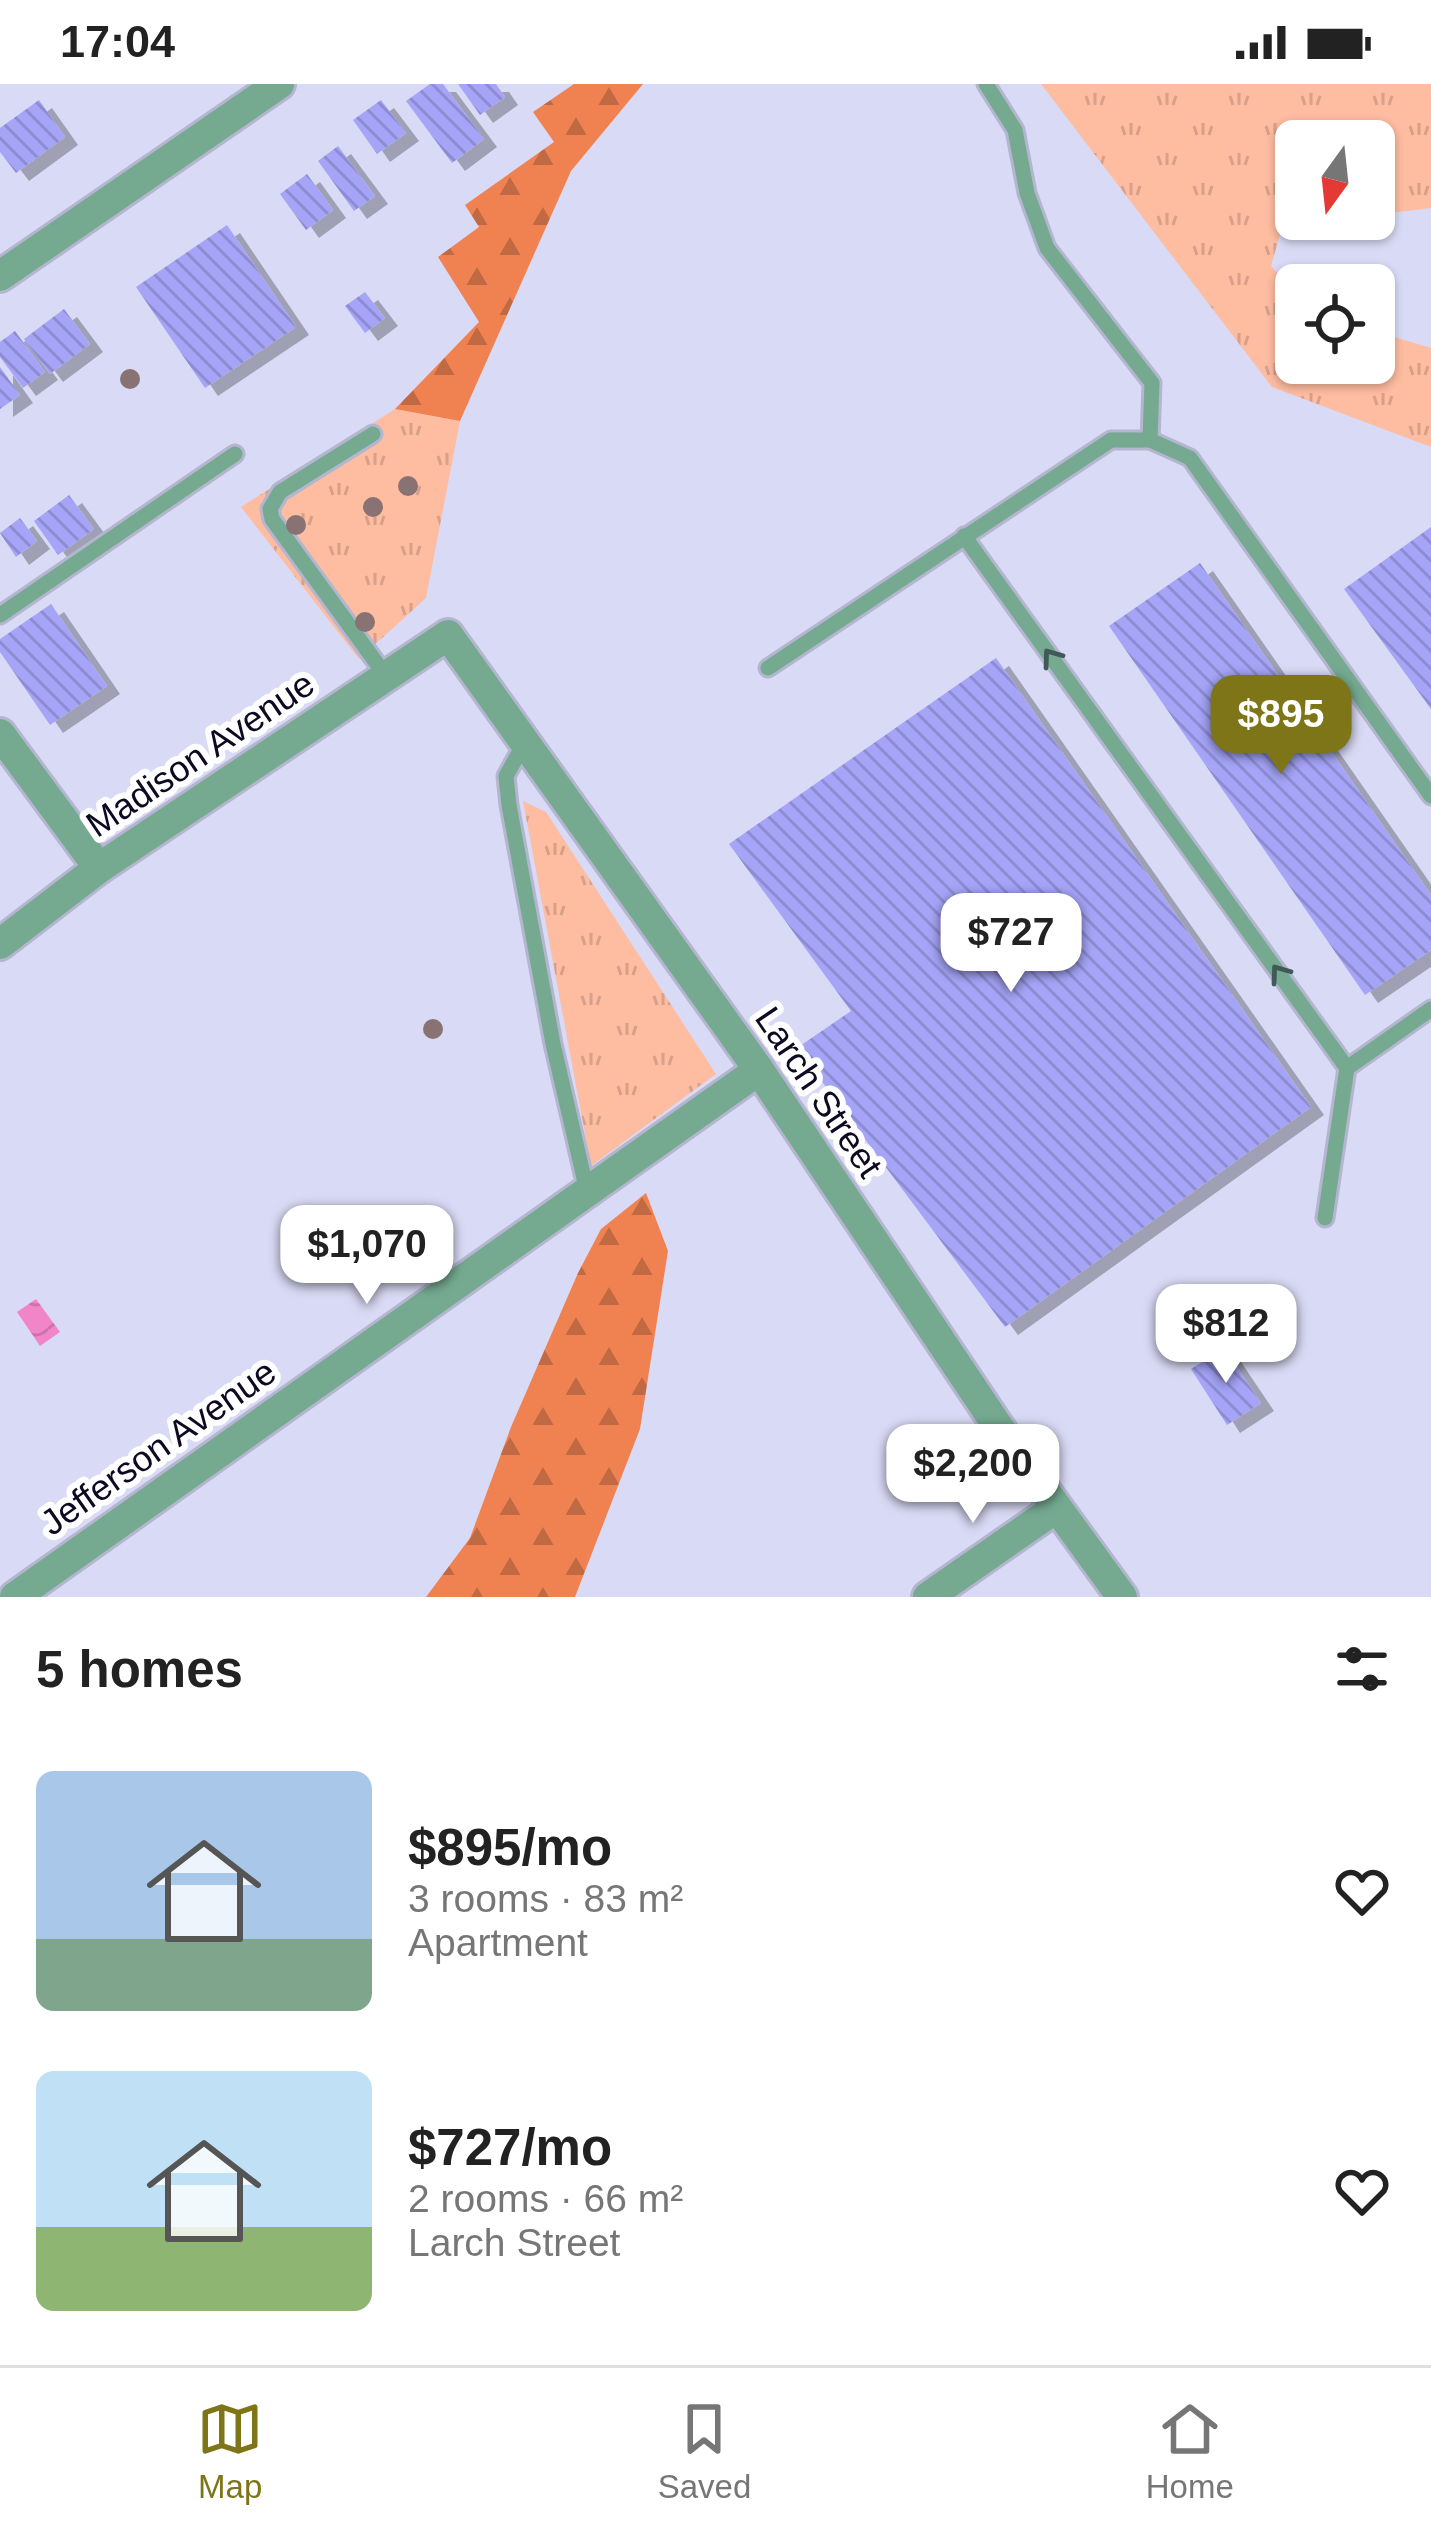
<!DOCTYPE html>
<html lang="en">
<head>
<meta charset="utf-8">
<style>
  :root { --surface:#fff; --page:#f2f2f2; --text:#222; --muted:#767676; --line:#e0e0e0; --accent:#7e7518 }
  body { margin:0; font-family:Arial,sans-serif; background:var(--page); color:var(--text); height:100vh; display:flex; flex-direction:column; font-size:45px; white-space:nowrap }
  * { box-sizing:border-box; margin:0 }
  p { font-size:39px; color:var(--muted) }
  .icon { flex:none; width:66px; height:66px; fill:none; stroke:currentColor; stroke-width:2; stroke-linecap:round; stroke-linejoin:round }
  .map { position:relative; height:1513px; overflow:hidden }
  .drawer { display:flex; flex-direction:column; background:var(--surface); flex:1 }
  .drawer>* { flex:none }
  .needle { width:78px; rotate:195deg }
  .buttons { position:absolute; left:1275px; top:36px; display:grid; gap:24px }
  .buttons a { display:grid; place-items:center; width:120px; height:120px; border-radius:18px; background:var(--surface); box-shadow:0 3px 9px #0004; font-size:60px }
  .price { position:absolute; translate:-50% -102px; padding:0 27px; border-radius:24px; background:#fff; color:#222; font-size:39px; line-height:78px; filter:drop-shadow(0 3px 6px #0008) }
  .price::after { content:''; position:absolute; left:50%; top:72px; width:36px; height:27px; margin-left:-18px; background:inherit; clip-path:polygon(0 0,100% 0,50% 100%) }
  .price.active { background:var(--accent); color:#fff }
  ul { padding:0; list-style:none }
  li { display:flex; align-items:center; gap:36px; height:300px; padding:0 36px }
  li span { display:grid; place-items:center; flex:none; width:336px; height:240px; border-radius:18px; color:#555 }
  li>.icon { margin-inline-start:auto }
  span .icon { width:144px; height:144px; fill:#fffc; stroke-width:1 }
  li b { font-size:51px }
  h2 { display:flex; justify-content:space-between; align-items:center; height:144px; padding:0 36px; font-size:51px }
  .status { display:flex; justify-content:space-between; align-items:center; height:84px; padding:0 60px; background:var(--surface); direction:ltr }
  .status svg { height:33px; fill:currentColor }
  .menu { display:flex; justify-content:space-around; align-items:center; height:168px; border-top:3px solid var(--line); background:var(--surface); font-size:33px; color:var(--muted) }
  .menu a { display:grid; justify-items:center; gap:6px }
  .menu .active { color:var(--accent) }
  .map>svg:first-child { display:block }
</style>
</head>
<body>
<div class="status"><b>17:04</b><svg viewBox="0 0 49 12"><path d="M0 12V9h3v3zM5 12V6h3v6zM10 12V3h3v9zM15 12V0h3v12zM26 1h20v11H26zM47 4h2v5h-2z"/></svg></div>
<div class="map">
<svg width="1431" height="1513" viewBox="0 0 1431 1513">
  <defs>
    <pattern id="grass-tufts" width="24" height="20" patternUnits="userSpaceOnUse" patternTransform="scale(3)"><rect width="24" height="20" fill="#febca1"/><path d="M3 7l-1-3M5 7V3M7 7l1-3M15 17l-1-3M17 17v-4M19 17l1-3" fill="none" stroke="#d8a08a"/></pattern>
    <pattern id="forest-firs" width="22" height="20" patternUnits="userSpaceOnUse" patternTransform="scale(3)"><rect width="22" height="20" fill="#f08251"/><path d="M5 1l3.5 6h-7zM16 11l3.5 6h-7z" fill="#c16943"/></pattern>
    <pattern id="water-waves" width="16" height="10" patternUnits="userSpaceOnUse" patternTransform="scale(3)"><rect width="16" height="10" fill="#f086c7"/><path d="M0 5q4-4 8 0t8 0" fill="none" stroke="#cd72ab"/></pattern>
    <pattern id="building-back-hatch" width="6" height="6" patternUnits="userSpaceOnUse" patternTransform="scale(3)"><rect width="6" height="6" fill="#a5a4f7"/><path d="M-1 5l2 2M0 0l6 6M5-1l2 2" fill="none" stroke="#8d8cd3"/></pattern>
    <filter id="shadow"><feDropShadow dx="13" dy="8" stdDeviation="0" flood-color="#0004"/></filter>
  </defs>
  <rect width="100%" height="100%" fill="#d9daf5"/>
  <!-- grass -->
  <g fill="url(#grass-tufts)">
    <polygon points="1041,0 1431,0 1431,124 1374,131 1374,57 1296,57 1296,135 1302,135 1284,136 1271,182 1296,209 1296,279 1374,279 1374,247 1431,264 1431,363 1272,303"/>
    <polygon points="395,325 460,337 426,514 359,575 241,423"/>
    <polygon points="523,717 546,728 716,990 591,1082"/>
  </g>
  <!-- forest -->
  <g fill="url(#forest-firs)">
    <polygon points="574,0 643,0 571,87 460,337 395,325 479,238 438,173 479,143 465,121 554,58 533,28"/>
    <polygon points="646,1109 668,1167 640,1345 575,1513 426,1513 470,1454 511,1343 578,1189 601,1145"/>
  </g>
  <!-- water -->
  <polygon fill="url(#water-waves)" points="36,1215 60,1248 40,1262 17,1228"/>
  <!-- building -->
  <g fill="url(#building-back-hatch)" filter="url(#shadow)">
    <polygon points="430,0 443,0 484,55 452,79 406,17"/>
    <polygon points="458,0 496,0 505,13 480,31"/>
    <polygon points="39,16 65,53 16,89 0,68 0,44"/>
    <polygon points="381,16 406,49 377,70 353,36"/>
    <polygon points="338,62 375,112 354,127 318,77"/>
    <polygon points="307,90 333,126 306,146 280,110"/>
    <polygon points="227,141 296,243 205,304 136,203"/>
    <polygon points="365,208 385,234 365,249 345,222"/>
    <polygon points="64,225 90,260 50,290 24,255"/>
    <polygon points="15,247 45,288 23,304 0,273 0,258"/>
    <polygon points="0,283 20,311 0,325"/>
    <polygon points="69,411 94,445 58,471 34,437"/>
    <polygon points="20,434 37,457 16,473 0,449"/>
    <polygon points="1431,443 1431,625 1344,505"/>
    <polygon points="1200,479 1431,811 1431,866 1365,911 1109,542"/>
    <polygon points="51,520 107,602 50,641 0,568 0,555"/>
    <polygon points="996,574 1311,1023 1005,1243 797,964 851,927 729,760"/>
    <polygon points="1224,1264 1261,1319 1227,1341 1191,1285"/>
  </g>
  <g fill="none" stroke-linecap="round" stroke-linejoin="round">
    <!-- lane casing -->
    <g stroke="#b4b5cf" stroke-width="21">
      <g id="lane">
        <polyline points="986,0 1015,46 1027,109 1047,164 1152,299 1150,356"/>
        <polyline points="373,350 280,408 270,425 272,435 386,592"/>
        <polyline points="964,452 1347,984"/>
        <polyline points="0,531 235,370"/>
        <polyline points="768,584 1111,356 1150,356 1190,374 1431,712"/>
        <polyline points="525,658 506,692 509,721 553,960 587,1107"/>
        <polyline points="1325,1134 1347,984 1431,925"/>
      </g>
    </g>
    <!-- street casing -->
    <g stroke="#b4b5cf" stroke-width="36">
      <g id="street">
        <polyline points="0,192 279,0"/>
        <polyline points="0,650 99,784"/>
        <polyline points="0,860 99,784 448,551 759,986 999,1344 1122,1513"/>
        <polyline points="15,1513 759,986"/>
        <polyline points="928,1513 1056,1424"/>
      </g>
    </g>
    <!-- lane -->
    <use href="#lane" stroke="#75aa91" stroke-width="15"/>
    <!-- street -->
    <use href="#street" stroke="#75aa91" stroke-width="30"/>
  </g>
  <!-- trees -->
  <g fill="#887273">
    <circle cx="130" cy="295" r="10"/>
    <circle cx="408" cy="402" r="10"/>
    <circle cx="373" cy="423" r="10"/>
    <circle cx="296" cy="441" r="10"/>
    <circle cx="365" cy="538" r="10"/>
    <circle cx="433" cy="945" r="10"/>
  </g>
  <!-- one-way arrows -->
  <defs><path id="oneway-chevron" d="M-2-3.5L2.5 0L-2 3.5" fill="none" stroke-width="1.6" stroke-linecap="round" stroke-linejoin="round" transform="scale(3)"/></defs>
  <g stroke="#405a58">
    <use href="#oneway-chevron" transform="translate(1051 573) rotate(-126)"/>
    <use href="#oneway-chevron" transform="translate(1279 889) rotate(-126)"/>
  </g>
  <g text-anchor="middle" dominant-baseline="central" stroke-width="12" stroke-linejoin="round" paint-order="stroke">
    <!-- street labels -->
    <g font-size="36" fill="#0c0a20" stroke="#fefefe">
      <text transform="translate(200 670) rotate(-34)">Madison Avenue</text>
      <text transform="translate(819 1008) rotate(56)">Larch Street</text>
      <text transform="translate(158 1363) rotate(-35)">Jefferson Avenue</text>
    </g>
  </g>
</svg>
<div class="buttons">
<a><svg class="needle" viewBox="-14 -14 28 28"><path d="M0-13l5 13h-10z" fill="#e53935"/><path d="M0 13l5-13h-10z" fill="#767676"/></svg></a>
<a><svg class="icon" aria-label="locate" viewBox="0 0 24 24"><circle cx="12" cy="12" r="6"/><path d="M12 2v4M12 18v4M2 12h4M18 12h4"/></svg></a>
</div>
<b class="price active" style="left:1281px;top:693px">$895</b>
<b class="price" style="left:1011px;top:911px">$727</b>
<b class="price" style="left:367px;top:1223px">$1,070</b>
<b class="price" style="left:1226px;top:1302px">$812</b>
<b class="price" style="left:973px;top:1442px">$2,200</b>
</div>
<section class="drawer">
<h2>5 homes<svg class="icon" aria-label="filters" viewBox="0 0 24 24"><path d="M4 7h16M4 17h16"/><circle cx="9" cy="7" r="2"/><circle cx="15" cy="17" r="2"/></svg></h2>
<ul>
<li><span style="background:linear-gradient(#a9c7e8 70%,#7fa58c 0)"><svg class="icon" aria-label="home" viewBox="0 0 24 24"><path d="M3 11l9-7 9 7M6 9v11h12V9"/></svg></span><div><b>$895/mo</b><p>3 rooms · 83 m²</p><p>Apartment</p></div><svg class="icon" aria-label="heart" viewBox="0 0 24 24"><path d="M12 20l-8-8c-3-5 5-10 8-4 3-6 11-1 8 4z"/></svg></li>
<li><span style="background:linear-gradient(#bfe0f5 65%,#8fb573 0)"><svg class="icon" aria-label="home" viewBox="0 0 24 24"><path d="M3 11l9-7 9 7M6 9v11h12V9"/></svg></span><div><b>$727/mo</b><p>2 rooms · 66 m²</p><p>Larch Street</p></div><svg class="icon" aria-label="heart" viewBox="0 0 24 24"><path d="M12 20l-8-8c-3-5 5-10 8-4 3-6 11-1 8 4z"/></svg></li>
</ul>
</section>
<nav class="menu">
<a class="active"><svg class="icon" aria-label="map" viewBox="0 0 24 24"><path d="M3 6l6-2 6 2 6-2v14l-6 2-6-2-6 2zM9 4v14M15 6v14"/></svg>Map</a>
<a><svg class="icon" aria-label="saved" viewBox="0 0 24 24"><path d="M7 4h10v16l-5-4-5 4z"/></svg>Saved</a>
<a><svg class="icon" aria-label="home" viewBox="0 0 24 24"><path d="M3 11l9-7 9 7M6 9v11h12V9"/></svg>Home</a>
</nav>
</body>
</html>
